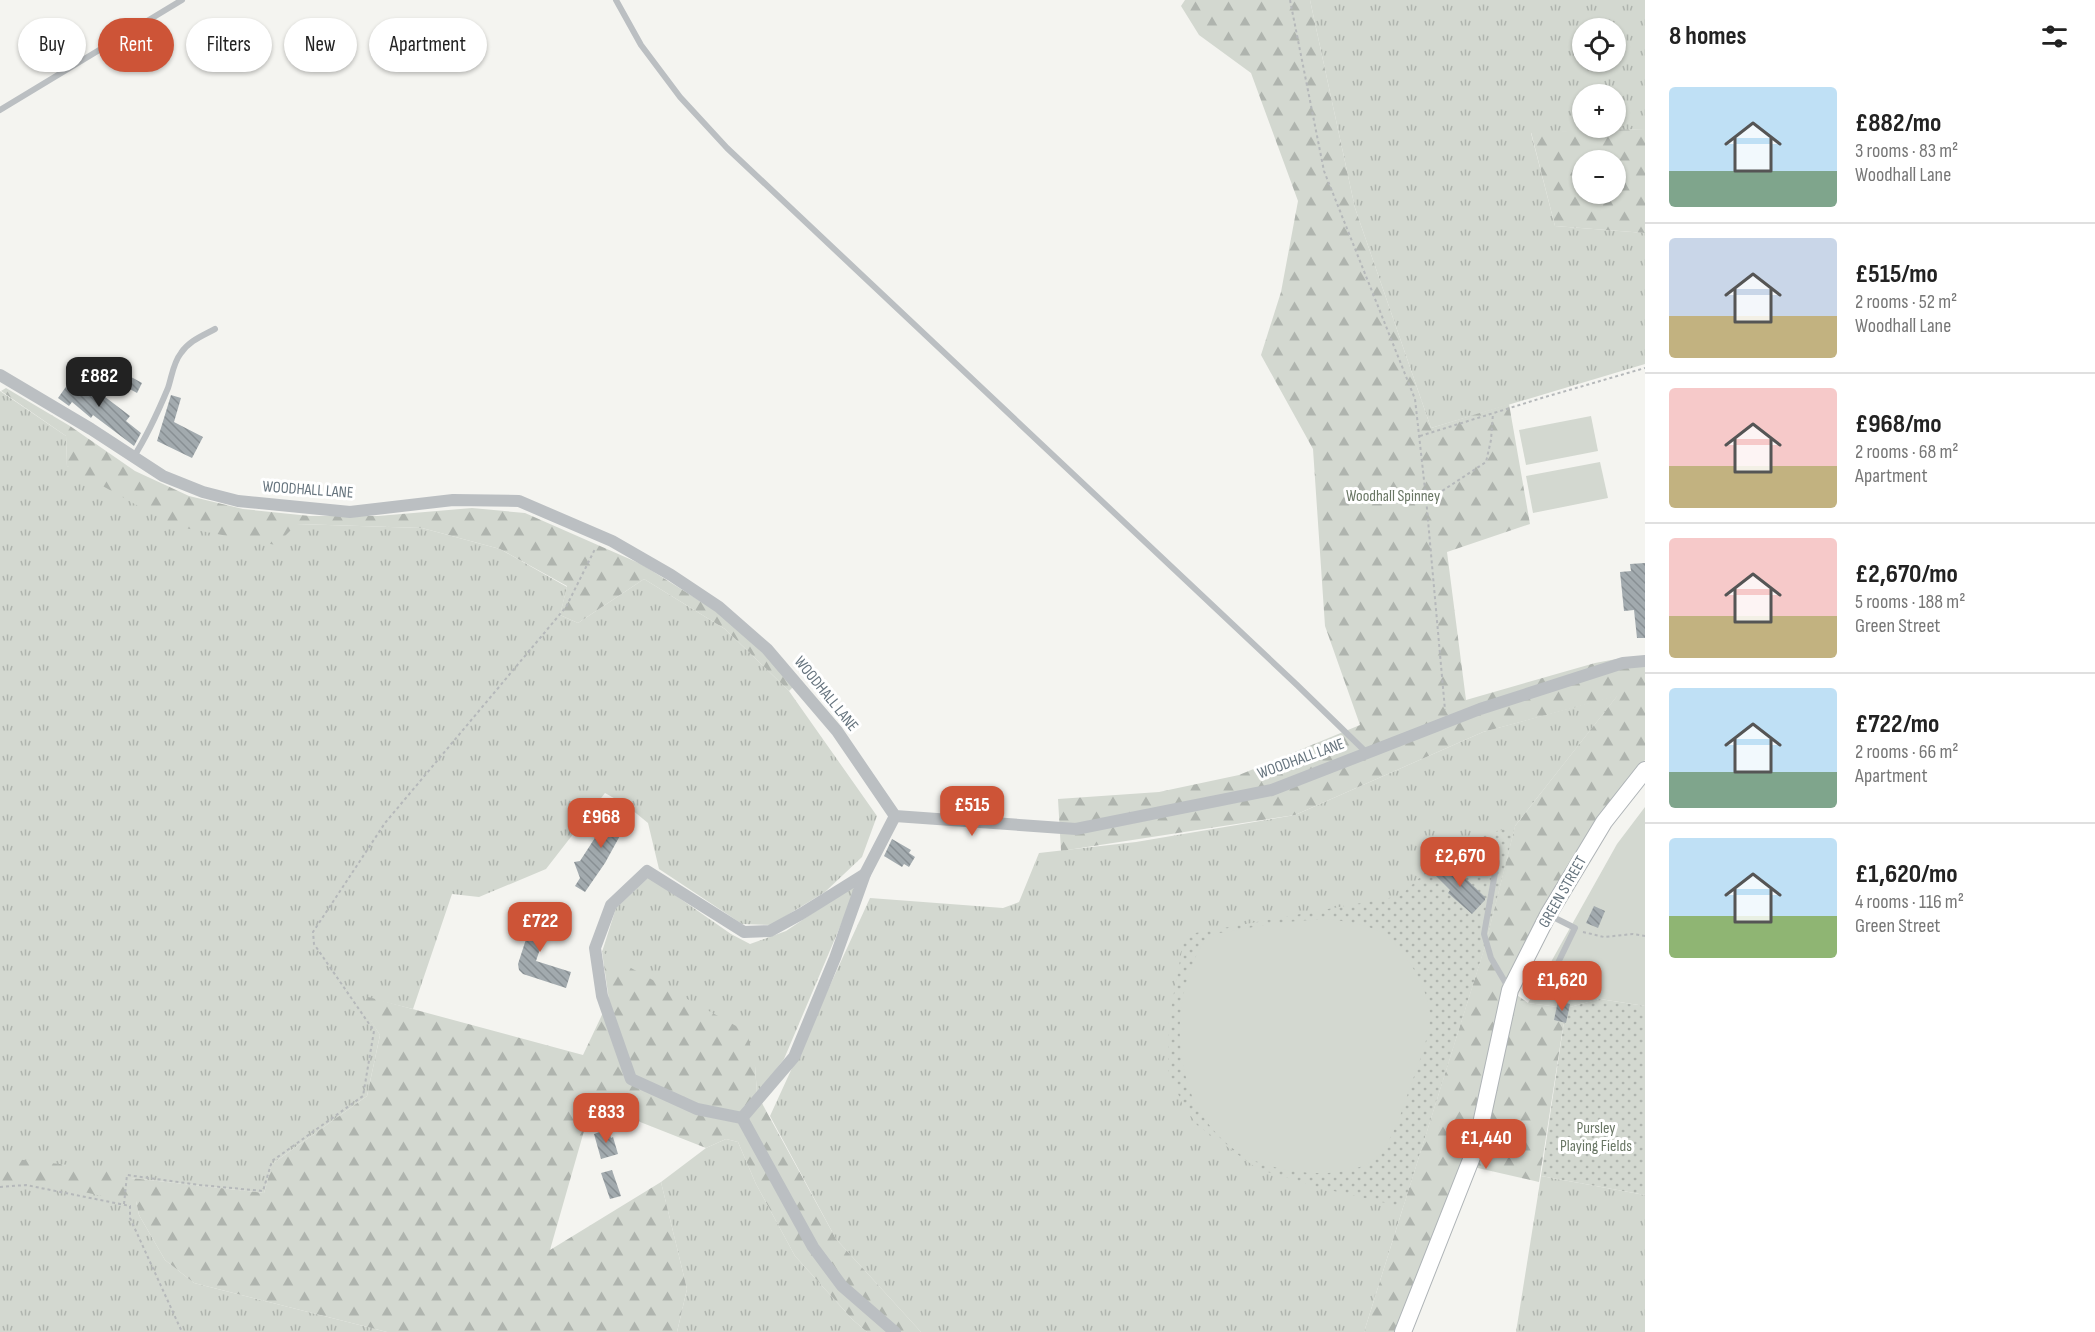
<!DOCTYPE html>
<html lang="en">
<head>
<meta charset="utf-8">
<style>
  :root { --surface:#fff; --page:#f6f6f6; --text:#222; --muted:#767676; --line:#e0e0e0; --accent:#cd5437 }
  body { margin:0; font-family:"Sofia Sans Condensed",sans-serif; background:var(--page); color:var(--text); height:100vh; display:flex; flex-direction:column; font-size:22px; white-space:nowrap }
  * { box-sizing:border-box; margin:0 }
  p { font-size:20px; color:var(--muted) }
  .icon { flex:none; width:33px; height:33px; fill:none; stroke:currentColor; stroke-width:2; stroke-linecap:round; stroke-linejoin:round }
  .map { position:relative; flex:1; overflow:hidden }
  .panel { display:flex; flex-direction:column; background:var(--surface); width:450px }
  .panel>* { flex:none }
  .hud { position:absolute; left:18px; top:18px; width:570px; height:54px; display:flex; gap:12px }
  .controls { position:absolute; left:1572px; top:18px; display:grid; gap:12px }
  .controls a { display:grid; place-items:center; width:54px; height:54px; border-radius:50%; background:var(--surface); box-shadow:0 2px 4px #0004; font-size:30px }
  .price { position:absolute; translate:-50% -51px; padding:0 14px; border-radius:12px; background:var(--accent); color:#fff; font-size:20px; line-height:39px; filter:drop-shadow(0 2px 3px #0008) }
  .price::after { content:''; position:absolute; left:50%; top:36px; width:18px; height:14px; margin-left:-9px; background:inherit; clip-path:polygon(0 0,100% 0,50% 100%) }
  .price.current { background:#222; color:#fff }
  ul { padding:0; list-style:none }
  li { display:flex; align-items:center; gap:18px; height:150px; padding:0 24px }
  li+li { border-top:2px solid var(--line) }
  li span { display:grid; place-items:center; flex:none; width:168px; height:120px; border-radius:6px; color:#555 }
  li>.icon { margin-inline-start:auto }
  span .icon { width:72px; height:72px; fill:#fffc; stroke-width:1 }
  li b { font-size:26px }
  h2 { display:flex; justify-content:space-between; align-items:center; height:72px; padding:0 24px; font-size:26px }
  .pill { padding:0 21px; border-radius:27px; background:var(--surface); box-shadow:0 2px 4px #0004; font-size:21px; line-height:54px }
  .pill.current { background:var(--accent); color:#fff }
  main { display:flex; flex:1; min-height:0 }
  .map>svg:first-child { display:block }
</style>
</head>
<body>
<main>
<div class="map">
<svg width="1645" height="1332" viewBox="0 0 1645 1332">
  <defs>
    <pattern id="grass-tufts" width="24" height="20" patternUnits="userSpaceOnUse" patternTransform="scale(1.5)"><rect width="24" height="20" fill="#d3d8d0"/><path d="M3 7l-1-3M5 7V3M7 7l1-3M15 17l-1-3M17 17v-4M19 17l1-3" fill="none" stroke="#afb4ae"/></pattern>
    <pattern id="forest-firs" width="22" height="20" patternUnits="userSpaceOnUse" patternTransform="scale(1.5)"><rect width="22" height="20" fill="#d3d8d0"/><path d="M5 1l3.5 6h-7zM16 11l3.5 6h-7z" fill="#afb4ae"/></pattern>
    <pattern id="park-dots" width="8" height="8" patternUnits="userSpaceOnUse" patternTransform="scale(1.5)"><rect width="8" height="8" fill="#d3d8d0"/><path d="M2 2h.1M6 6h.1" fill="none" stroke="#afb4ae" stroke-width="1.8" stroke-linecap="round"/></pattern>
    <pattern id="building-back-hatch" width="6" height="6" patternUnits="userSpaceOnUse" patternTransform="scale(1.5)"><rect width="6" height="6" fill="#a2aaae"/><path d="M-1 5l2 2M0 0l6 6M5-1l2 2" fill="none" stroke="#888f93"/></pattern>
  </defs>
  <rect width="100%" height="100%" fill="#f4f4f0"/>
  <!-- grass -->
  <g fill="url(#grass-tufts)" fill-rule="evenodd">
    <path d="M1310 0H1645V129L1531 133 1555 226 1645 233V364L1431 428 1355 208ZM1582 28H1616V62H1582ZM1582 94H1616V128H1582Z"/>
    <polygon points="0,391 66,436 67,466 297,524 422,528 500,549 567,587 560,615 578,623 644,579 725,629 789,691 877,816 862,857 825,892 771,925 742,924 659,869 648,823 626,805 605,793 546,869 479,897 452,894 413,1009 368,998 362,1006 380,1035 367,1096 272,1164 264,1193 131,1178 139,1215 165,1260 194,1283 387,1332 0,1332"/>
    <polygon points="1618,695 1515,826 1485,946 1364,1332 921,1332 836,1239 770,1116 870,898 1003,908 1019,902 1039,853 1136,842 1295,815 1483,732"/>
    <polygon points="649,877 731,934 750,944 786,931 859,882 784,1059 757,1094 755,1066 602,952 616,908"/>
    <polygon points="726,1139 738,1142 756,1184 795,1256 853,1320 867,1332 677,1332 687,1289 661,1182 706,1148"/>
    <polygon points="1541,1176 1645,1195 1645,1332 1516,1332"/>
  </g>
  <!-- forest -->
  <g fill="url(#forest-firs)" fill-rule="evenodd">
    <polygon points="1185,0 1310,0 1355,208 1431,428 1509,404 1530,524 1447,552 1466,700 1595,663 1627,657 1645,666 1645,760 1581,851 1510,978 1471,1143 1420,1277 1394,1332 1364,1332 1485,946 1515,826 1617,696 1483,732 1295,815 1061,851 1058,799 1159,792 1239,775 1360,725 1325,626 1313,449 1261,355 1281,292 1298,201 1251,73 1199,35 1181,6"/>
    <path d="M1645 129V233L1555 226 1531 132ZM1582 160H1616V194H1582Z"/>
    <polygon points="6,388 70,426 135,471 189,496 243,509 310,516 378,516 472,508 525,513 641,564 713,609 757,645 793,687 789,691 725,629 644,579 578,623 560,615 567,586 500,549 422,528 297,524 276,545 174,526 67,466 66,436 1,391"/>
    <path d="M602 952 747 1032 755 1066 757 1094 836 1239 921 1332H867L853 1320 795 1256 756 1184 738 1142 726 1139 706 1148 592 1103 550 1250 661 1182 687 1289 677 1332H387L194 1283 165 1260 139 1215 136 1201C109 1199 83 1191 57 1186 38 1183 19 1183 0 1183V1160L15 1159 113 1170 131 1178 264 1193 272 1164 367 1096 380 1035 361 1006 368 997 583 1055 609 1000Z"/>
    <polygon points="1510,990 1528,1003 1566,1008 1539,1182 1469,1166"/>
  </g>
  <!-- park -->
  <g fill="url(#park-dots)">
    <polygon points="1515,826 1485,946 1403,1207 1321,1188 1258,1169 1197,1125 1182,1103 1168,1070 1169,1019 1184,939 1190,934 1400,896 1456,844"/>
    <polygon points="1600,999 1645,1006 1645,1195 1541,1176 1566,1008"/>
  </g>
  <!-- garden -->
  <g fill="#d3d8d0">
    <polygon points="1591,416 1598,451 1526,465 1519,430"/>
    <polygon points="1600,462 1608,498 1533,513 1526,476"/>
    <polygon points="1645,807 1645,1006 1600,999 1566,1008 1528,1003 1617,844"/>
    <path d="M1331 919C1346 922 1366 924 1380 932 1403 945 1429 988 1430 1015 1431 1035 1415 1073 1408 1093 1402 1112 1389 1150 1372 1161 1340 1182 1273 1173 1241 1154 1220 1141 1201 1118 1192 1096 1175 1052 1176 1006 1193 963 1197 954 1202 942 1210 936 1216 933 1226 932 1232 931 1265 924 1298 920 1331 919Z"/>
  </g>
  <!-- building -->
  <g fill="url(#building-back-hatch)">
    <polygon points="113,367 142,383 137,393 106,376"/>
    <polygon points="75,374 130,416 126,421 141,433 134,446 93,415 91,418 72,402 69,406 58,398"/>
    <polygon points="171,395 181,398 174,422 203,437 192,458 157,441"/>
    <polygon points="1645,563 1645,638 1637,638 1634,610 1624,611 1620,572 1631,571 1630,564"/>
    <polygon points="622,806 633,812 605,863 585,892 575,886 580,878 574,862 580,861 600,830 598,824 614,820"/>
    <polygon points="892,839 911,850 909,853 915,857 909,867 904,864 902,867 884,856"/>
    <polygon points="1444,860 1462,878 1463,876 1485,897 1485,900 1472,914 1448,893 1450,890 1432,872"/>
    <polygon points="1594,906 1605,911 1598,928 1586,923"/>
    <polygon points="536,908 552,913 536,961 571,972 566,988 523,974 519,970 518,964"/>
    <polygon points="1558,1001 1570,1004 1566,1023 1554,1020"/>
    <polygon points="608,1129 611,1138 613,1137 618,1154 601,1159 594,1134"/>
    <polygon points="612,1170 621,1196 610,1199 601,1173"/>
  </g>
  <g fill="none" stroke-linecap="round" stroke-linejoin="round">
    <!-- secondary casing -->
    <g stroke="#aeb3b6" stroke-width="18">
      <polyline id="secondary" points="1403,1332 1476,1147 1510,990 1548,915 1604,822 1645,770"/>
    </g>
    <!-- path -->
    <g stroke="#b5b8ba" stroke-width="2" stroke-dasharray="3 3" stroke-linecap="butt">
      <polyline points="1290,0 1324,171 1415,399 1426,498 1445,710"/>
      <polyline points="1420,436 1545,397 1645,368"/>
      <polyline points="1426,498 1436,495 1486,462 1491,440 1493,413"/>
      <polyline points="1583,932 1604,937 1633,934 1645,936"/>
      <polyline points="0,1187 26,1185 130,1206 130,1218 182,1332"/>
      <polyline points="124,1204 127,1175 200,1185 263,1191 272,1161 363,1096 374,1031 314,944 313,932 385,823 566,607 595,549"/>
    </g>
    <!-- service -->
    <g stroke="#bbbfc2" stroke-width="6">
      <polyline points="616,0 641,45 680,97 727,148 1297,685 1367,753"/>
      <polyline points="0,110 182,0"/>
      <path d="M133 458C147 436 158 412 168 388 172 376 173 363 181 353 189 341 202 336 215 329"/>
      <polyline points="1497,862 1484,934 1491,958 1508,987"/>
      <polyline points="1549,915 1575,928 1553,973"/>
    </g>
    <!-- minor -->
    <g stroke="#bbbfc2" stroke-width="12">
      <polyline points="0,375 91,429 163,476 203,492 238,501 350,512 453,500 519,501 612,541 671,575 719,607 767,649 837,731 895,816 1076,829 1272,790 1480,709 1623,663 1645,661"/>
      <polyline points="865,874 801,914 770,931 744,932 647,871 611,905 595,948 602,996 631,1079 697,1109 742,1118 813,1247 842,1286 895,1332"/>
      <polyline points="742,1118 794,1057 835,958 865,874 895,816"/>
    </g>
    <!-- secondary -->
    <use href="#secondary" stroke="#fff" stroke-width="16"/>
  </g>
  <g text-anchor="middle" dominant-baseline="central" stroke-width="6" stroke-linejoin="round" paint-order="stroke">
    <!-- street labels -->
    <g font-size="16" fill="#66747e" stroke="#fff">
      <text transform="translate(308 490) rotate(4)">WOODHALL LANE</text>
      <text transform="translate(826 694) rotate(51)">WOODHALL LANE</text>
      <text transform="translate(1301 759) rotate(-20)">WOODHALL LANE</text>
      <text transform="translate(1563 892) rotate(-60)">GREEN STREET</text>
    </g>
    <!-- park labels -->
    <g font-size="16" fill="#697664" stroke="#fff">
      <text x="1393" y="496">Woodhall Spinney</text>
      <text x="1596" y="1128">Pursley<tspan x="1596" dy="18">Playing Fields</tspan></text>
    </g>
  </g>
</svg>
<div class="controls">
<a><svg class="icon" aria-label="locate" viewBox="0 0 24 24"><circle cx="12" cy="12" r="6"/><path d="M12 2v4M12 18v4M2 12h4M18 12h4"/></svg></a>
<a>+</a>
<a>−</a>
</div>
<b class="price current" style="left:99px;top:408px">£882</b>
<b class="price" style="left:972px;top:837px">£515</b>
<b class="price" style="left:601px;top:849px">£968</b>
<b class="price" style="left:1460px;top:888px">£2,670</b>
<b class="price" style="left:540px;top:953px">£722</b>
<b class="price" style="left:1562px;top:1012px">£1,620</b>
<b class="price" style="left:606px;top:1144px">£833</b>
<b class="price" style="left:1486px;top:1170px">£1,440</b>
<div class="hud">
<a class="pill">Buy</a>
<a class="pill current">Rent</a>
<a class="pill">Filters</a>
<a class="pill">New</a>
<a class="pill">Apartment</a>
</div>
</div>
<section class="panel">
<h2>8 homes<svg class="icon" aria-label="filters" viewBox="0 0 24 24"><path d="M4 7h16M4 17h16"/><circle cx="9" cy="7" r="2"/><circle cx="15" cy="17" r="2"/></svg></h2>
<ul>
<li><span style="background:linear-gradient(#bfe0f5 70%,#7fa58c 0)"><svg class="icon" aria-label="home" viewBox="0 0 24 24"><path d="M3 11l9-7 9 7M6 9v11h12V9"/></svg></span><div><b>£882/mo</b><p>3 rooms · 83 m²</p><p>Woodhall Lane</p></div></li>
<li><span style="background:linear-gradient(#c9d6e8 65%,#c2b280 0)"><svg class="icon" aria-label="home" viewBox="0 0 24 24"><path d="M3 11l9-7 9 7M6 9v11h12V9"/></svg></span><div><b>£515/mo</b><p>2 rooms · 52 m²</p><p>Woodhall Lane</p></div></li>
<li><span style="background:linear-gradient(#f6c9c9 65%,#c2b280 0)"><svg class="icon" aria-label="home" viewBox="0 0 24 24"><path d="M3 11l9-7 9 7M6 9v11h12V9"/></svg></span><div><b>£968/mo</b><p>2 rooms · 68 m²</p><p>Apartment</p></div></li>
<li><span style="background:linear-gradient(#f6c9c9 65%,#c2b280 0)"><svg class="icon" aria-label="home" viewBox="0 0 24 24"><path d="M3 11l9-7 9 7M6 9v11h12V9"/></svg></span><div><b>£2,670/mo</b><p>5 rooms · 188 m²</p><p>Green Street</p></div></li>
<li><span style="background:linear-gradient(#bfe0f5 70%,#7fa58c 0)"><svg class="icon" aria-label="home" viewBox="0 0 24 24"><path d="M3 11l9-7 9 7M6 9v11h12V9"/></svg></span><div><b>£722/mo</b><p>2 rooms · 66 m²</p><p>Apartment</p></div></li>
<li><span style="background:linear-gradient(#bfe0f5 65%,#8fb573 0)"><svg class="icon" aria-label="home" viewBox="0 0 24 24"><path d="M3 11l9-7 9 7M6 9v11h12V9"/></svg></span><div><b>£1,620/mo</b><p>4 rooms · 116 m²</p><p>Green Street</p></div></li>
</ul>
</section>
</main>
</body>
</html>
